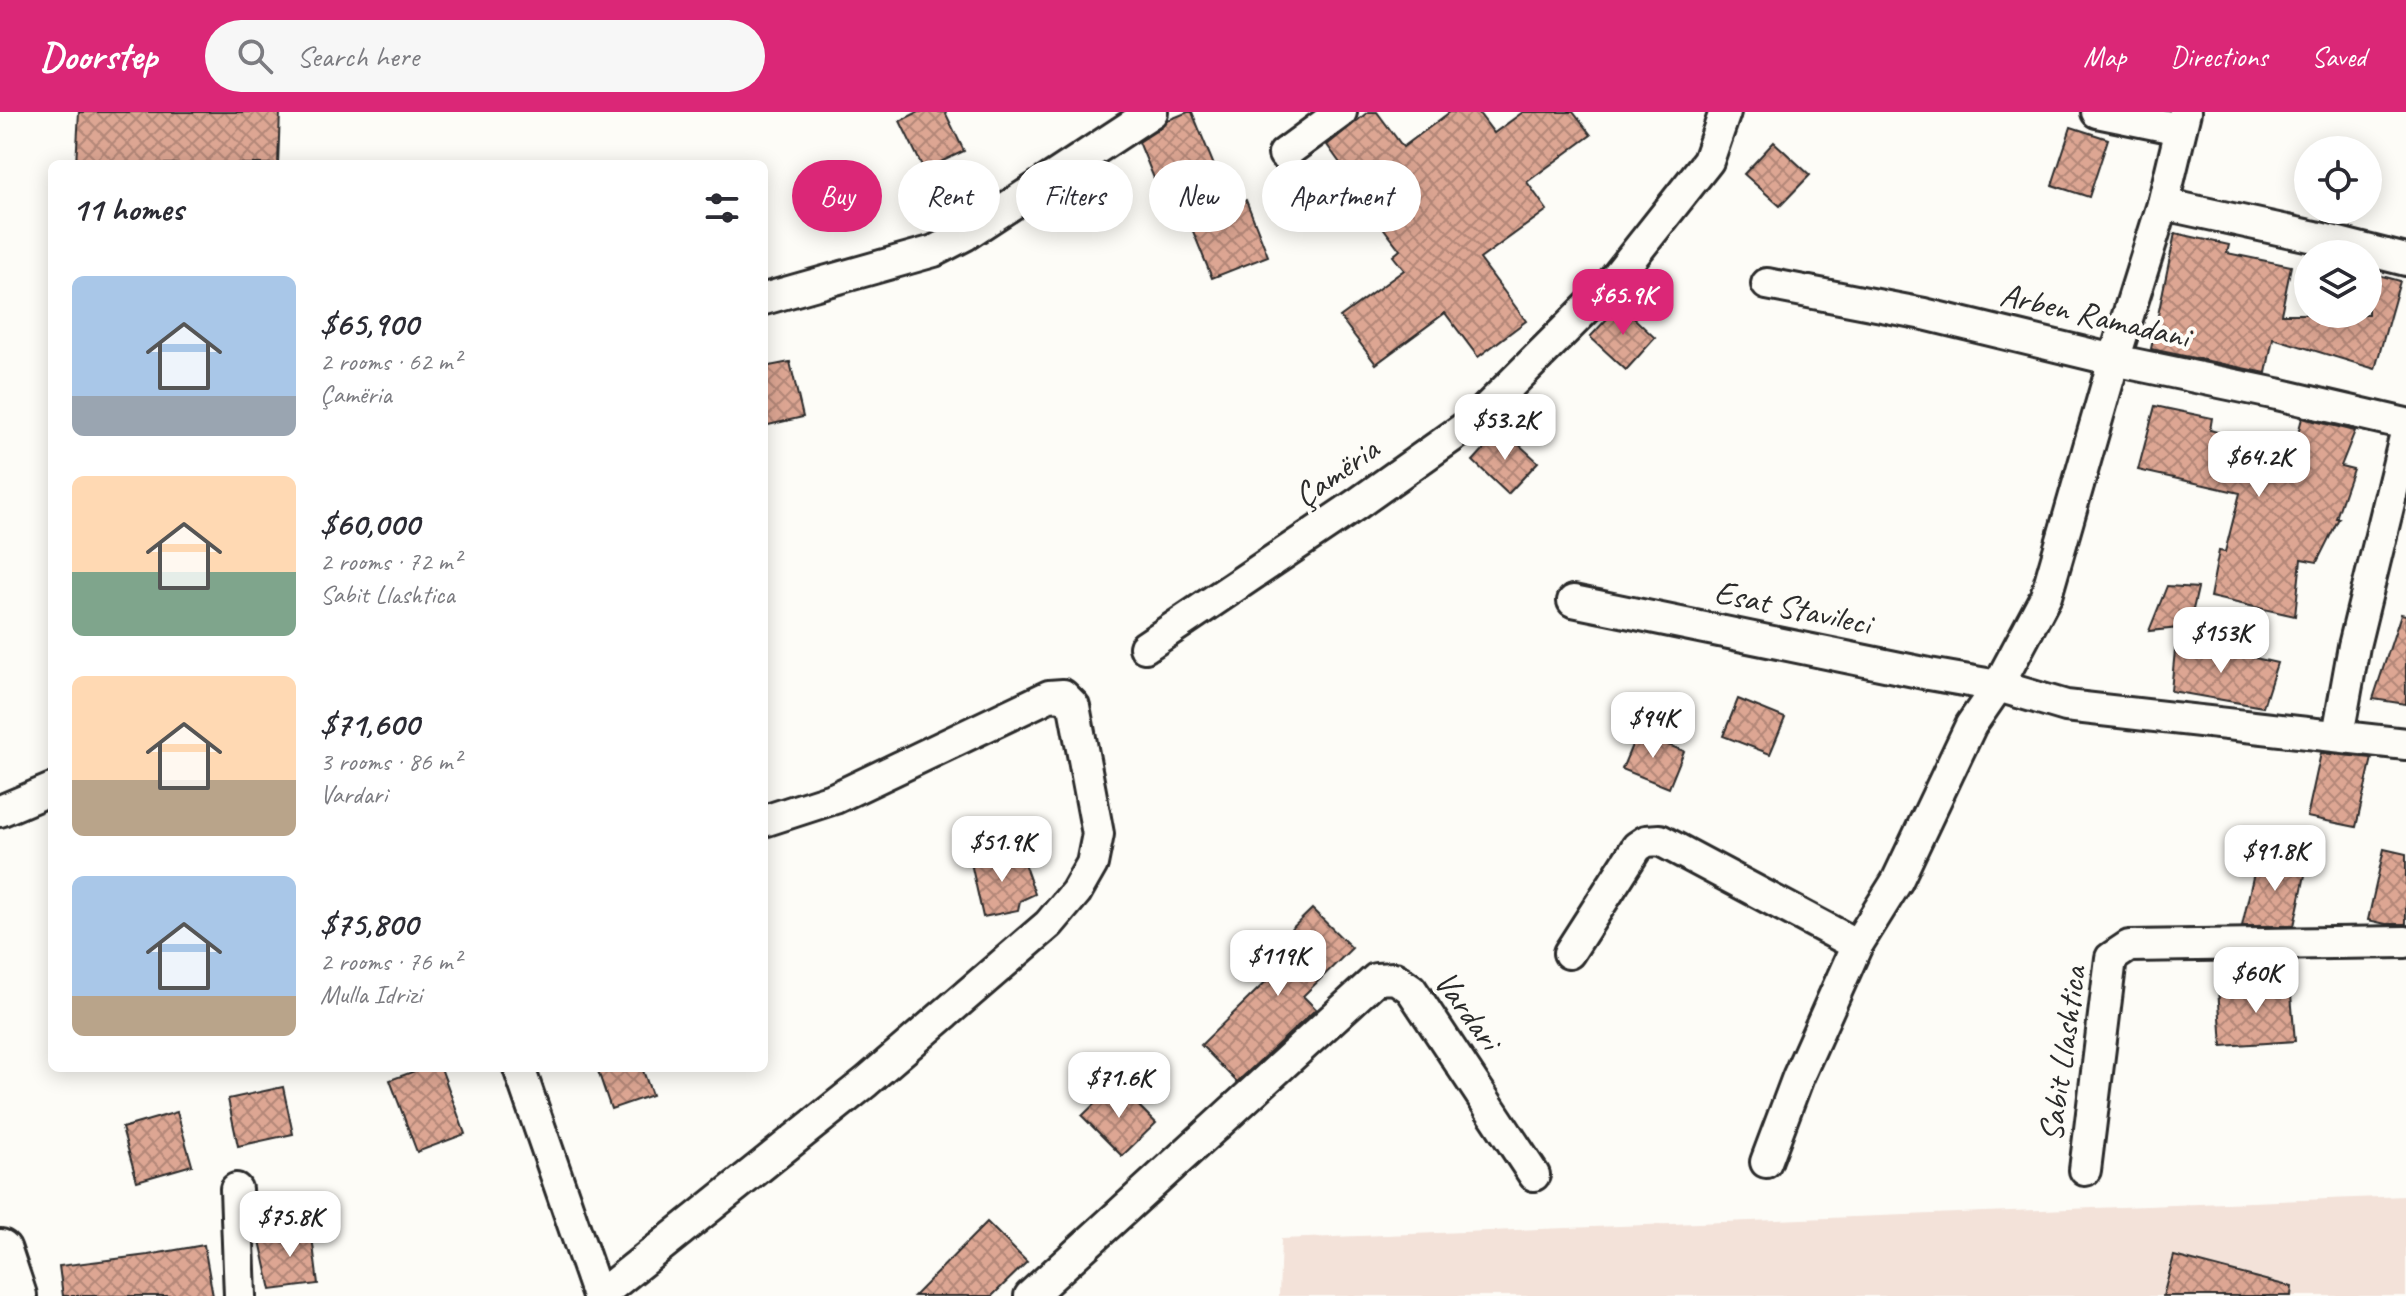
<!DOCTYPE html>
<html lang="en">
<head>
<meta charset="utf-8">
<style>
  :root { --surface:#fff; --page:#f7f7f7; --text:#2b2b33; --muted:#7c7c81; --accent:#db2777 }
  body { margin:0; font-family:Caveat,sans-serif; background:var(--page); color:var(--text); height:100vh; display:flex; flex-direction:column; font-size:30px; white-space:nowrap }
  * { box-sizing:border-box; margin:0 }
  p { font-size:26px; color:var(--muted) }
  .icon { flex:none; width:44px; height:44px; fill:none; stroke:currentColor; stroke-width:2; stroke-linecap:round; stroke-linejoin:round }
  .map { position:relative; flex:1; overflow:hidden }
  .drawer { position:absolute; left:48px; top:48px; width:720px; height:912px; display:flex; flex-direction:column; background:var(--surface); border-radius:12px; box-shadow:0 4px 20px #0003 }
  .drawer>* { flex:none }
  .guide { position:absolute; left:792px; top:48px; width:760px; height:72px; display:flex; gap:16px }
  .buttons { position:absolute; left:2294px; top:24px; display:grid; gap:16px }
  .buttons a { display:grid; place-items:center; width:88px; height:88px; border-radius:50%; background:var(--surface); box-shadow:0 4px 20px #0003; font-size:40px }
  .price { position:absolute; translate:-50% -68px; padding:0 18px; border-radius:16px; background:#fff; color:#222; font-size:26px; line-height:52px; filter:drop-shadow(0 2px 4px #0008) }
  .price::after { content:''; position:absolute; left:50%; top:48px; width:24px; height:18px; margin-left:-12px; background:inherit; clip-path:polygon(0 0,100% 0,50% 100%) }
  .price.active { background:var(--accent); color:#fff }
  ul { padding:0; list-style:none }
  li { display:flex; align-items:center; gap:24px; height:200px; padding:0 24px }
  li span { display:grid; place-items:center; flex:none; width:224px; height:160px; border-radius:12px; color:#555 }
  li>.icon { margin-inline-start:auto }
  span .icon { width:96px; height:96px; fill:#fffc; stroke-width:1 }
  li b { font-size:34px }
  h2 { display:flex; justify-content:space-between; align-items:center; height:96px; padding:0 24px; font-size:34px }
  .chip { padding:0 28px; border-radius:36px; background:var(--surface); box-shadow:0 4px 20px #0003; font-size:28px; line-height:72px }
  .chip.active { background:var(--accent); color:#fff }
  header { display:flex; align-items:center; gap:48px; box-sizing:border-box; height:112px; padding:0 40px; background:var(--accent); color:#fff }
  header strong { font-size:38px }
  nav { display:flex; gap:44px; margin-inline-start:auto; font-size:28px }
  .search { width:560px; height:72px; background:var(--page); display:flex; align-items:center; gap:20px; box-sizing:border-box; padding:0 28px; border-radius:44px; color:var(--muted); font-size:30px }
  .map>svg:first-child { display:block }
</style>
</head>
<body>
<header>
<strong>Doorstep</strong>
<div class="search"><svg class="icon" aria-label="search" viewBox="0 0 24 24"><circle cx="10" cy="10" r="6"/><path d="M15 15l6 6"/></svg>Search here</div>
<nav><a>Map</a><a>Directions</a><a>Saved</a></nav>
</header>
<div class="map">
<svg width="2406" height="1184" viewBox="0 0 2406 1184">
  <defs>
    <pattern id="building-cross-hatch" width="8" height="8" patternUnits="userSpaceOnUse" patternTransform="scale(2)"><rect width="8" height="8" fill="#dda693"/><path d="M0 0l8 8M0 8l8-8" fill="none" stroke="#b38778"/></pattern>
  </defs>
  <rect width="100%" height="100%" fill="#fdfcf7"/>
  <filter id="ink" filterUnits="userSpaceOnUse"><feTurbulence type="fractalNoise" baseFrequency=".0125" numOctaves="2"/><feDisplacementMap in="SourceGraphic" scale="16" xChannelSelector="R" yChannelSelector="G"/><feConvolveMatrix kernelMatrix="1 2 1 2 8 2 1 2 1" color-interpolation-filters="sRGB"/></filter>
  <g filter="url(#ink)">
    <!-- built -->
    <polygon fill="#f3e2d9" points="2406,1084 2406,1184 1279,1184 1281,1127"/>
    <!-- building -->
    <g fill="url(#building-cross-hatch)" stroke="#2b2b2b" stroke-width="2">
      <polygon points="79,0 280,0 278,52 76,52"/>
      <polygon points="918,0 945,0 964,39 924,58 900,9"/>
      <polygon points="1188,0 1192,0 1231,95 1246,88 1268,144 1212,166 1173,70 1158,76 1139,30 1162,15 1168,8"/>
      <polygon points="1368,0 1377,0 1403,35 1450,0 1478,0 1494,21 1523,0 1573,0 1591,23 1527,70 1547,98 1480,147 1526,209 1478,245 1445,201 1376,252 1340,205 1404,158 1393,144 1400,138 1360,85 1363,83 1327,33"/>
      <polygon points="2071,15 2108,27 2089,85 2052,73"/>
      <polygon points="1774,30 1810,63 1780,94 1744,62"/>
      <polygon points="2175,121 2229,133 2227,141 2291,154 2281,202 2368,202 2368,160 2400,169 2375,257 2273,226 2266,261 2151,237"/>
      <polygon points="1620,193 1655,226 1626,258 1590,225"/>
      <polygon points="790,250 803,305 764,314 764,255"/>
      <polygon points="2155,294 2212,306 2210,318 2293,341 2302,306 2355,319 2341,354 2353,357 2336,406 2339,406 2317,450 2301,447 2295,504 2210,485 2219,439 2225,440 2240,381 2138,358"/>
      <polygon points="1502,317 1538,350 1508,382 1473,349"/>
      <polygon points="2167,474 2198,476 2189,515 2149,519"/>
      <polygon points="2401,502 2406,503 2406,592 2373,587"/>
      <polygon points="2176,528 2277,551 2263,595 2171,579"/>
      <polygon points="1738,587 1785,606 1770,642 1723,624"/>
      <polygon points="1637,621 1684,639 1669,676 1622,657"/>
      <polygon points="2321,641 2372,646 2356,715 2307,705"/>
      <polygon points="2384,737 2406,742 2406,812 2386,812 2368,808"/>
      <polygon points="1020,740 1035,782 1020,789 1018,798 983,805 971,751"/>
      <polygon points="2258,743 2307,754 2294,814 2242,814"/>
      <polygon points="1312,797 1352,836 1303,884 1316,897 1237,970 1201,933 1292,844 1278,830"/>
      <polygon points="2290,871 2295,929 2222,934 2218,876"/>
      <polygon points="423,956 441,956 465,1022 417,1040 390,968"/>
      <polygon points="597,956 642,956 652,983 611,997"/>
      <polygon points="1116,971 1156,1011 1122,1044 1082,1004"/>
      <polygon points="283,975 293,1022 238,1034 228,987"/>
      <polygon points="177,1000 192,1053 137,1069 122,1016"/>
      <polygon points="987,1110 1027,1150 992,1184 914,1184"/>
      <polygon points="311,1117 318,1172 271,1178 259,1124"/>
      <polygon points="204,1133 213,1184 63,1184 59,1154 148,1143"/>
      <polygon points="2174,1144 2292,1175 2291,1184 2163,1184"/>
    </g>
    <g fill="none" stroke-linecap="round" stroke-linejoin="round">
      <!-- street casing -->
      <g stroke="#2b2b2b" stroke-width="36">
        <g id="street">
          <polyline points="2097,0 2180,17"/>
          <polyline points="1284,42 1341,0"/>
          <polyline points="2163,92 2315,125 2406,148"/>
          <polyline points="1767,172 1924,202 2114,248 2277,282 2406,312"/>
          <polyline points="764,187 934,139 965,123 1152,0"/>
          <polyline points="1573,489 1929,562 1998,574 2066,594 2406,632"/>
          <polyline points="1145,535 1357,392 1474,309 1610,173 1708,49 1725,0"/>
          <polyline points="2338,623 2354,534 2406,321"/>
          <polyline points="0,699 52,677"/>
          <polyline points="1569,841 1637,735 1646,729 1660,728 1857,833"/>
          <polyline points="519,956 598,1184"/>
          <polyline points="1766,1050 1798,965 1857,833 1897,769 1971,613 1998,574 2046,484 2114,248 2163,92 2185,0"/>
          <polyline points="2085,1058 2111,846 2129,834 2406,830"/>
          <polyline points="236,1077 240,1184"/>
          <polyline points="599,1184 866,970 1049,812 1076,780 1092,752 1098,722 1074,594 1063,583 1049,584 835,686 764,709"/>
          <polyline points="1030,1184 1376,867 1395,866 1411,877 1534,1063"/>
        </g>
      </g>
      <!-- secondary casing -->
      <g stroke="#2b2b2b" stroke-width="48">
        <polyline id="secondary" points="0,1139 15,1184"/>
      </g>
      <!-- street -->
      <use href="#street" stroke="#fdfcf7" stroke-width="30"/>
      <!-- secondary -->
      <use href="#secondary" stroke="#fdfcf7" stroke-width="42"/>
    </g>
  </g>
  <g text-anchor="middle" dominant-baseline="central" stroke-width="8" stroke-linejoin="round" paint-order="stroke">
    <!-- street labels -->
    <g font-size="34" fill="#2b2b2b" stroke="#fdfcf7">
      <text transform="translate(2095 203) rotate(13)">Arben Ramadani</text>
      <text transform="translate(1336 360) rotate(-35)">Çamëria</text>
      <text transform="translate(1793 495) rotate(12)">Esat Stavileci</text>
      <text transform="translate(1468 898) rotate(54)">Vardari</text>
      <text transform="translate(2062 942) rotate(-82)">Sabit Llashtica</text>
    </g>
  </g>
</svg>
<div class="buttons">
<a><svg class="icon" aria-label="locate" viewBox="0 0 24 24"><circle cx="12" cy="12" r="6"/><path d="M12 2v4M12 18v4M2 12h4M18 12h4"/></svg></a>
<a><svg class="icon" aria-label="layers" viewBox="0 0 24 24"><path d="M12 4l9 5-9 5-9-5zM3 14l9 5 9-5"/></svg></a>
</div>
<b class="price active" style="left:1623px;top:225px">$65.9K</b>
<b class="price" style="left:1505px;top:350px">$53.2K</b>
<b class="price" style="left:2259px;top:387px">$64.2K</b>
<b class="price" style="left:2221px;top:563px">$153K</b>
<b class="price" style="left:1653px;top:648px">$94K</b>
<b class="price" style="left:1002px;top:772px">$51.9K</b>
<b class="price" style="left:2275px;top:781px">$91.8K</b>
<b class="price" style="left:1278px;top:886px">$119K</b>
<b class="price" style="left:2256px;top:903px">$60K</b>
<b class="price" style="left:1119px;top:1008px">$71.6K</b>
<b class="price" style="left:290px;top:1147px">$75.8K</b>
<div class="guide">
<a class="chip active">Buy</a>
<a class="chip">Rent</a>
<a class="chip">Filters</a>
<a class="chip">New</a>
<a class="chip">Apartment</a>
</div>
<section class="drawer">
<h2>11 homes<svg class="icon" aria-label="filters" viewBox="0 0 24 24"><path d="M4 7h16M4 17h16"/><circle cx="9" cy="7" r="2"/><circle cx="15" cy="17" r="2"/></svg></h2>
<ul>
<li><span style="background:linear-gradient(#a9c7e8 75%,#9aa5b1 0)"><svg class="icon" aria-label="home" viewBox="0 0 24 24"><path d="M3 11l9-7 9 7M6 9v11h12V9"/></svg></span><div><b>$65,900</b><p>2 rooms · 62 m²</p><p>Çamëria</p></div></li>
<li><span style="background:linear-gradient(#ffd9b3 60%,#7fa58c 0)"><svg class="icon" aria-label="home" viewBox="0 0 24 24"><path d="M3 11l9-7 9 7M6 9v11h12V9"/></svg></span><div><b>$60,000</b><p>2 rooms · 72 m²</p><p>Sabit Llashtica</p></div></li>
<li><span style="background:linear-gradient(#ffd9b3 65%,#b9a48a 0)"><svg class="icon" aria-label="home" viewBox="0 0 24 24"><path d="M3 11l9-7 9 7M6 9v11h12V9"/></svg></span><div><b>$71,600</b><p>3 rooms · 86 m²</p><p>Vardari</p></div></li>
<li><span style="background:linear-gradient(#a9c7e8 75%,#b9a48a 0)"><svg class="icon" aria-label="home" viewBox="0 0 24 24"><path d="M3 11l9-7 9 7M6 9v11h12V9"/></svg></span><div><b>$75,800</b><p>2 rooms · 76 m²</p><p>Mulla Idrizi</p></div></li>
</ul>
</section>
</div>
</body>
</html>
